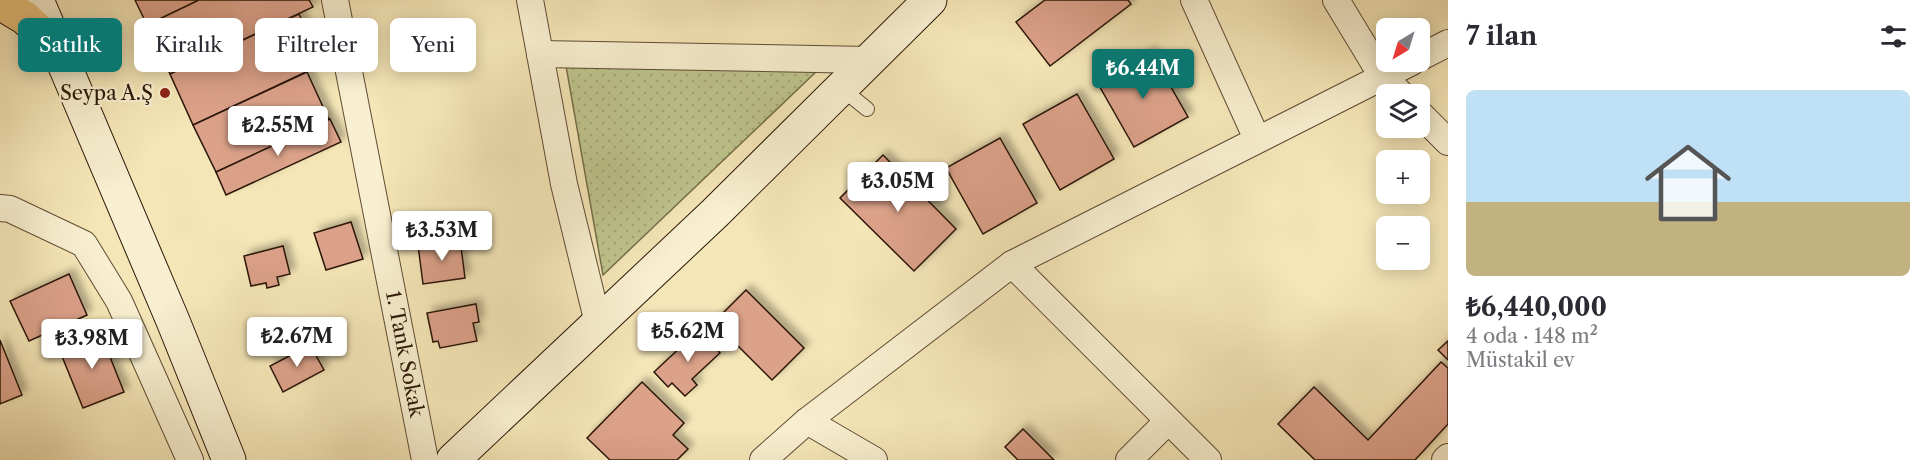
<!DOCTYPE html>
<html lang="tr">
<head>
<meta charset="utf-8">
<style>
  :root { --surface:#fff; --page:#f2f2f3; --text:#2b2b33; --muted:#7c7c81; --accent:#0f766e }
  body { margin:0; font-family:"Libre Caslon Text",serif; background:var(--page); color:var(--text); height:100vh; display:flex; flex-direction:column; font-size:22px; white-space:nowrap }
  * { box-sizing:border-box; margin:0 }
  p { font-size:20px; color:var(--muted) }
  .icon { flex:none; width:33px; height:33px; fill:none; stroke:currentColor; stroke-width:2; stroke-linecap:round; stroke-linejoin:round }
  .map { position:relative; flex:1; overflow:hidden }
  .details { display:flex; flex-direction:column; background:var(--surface); width:480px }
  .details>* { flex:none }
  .banner { position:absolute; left:18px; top:18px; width:570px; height:54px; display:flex; gap:12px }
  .needle { width:39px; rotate:218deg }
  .buttons { position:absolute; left:1376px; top:18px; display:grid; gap:12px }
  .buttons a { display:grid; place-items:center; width:54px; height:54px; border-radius:9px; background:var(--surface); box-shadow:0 3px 15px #0003; font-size:30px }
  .price { position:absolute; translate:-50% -51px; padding:0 14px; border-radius:6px; background:#fff; color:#222; font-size:20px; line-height:39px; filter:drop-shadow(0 2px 3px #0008) }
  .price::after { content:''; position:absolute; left:50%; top:36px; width:18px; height:14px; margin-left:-9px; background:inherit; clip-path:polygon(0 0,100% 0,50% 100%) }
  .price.current { background:var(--accent); color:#fff }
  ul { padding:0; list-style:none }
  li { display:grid; align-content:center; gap:12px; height:318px; padding:0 18px }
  li span { display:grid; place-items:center; height:186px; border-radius:9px; color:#555 }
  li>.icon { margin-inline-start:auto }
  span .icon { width:108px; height:108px; fill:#fffc; stroke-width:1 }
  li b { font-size:26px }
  h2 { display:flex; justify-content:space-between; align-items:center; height:72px; padding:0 18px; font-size:26px }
  .chip { padding:0 21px; border-radius:9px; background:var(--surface); box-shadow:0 3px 15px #0003; font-size:21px; line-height:54px }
  .chip.current { background:var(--accent); color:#fff }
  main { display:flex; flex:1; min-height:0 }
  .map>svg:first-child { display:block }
</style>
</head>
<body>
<main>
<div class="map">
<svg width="1448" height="460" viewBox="0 0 1448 460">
  <defs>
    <pattern id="green-dots" width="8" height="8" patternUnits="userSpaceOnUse" patternTransform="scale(1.5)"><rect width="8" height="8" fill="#bec48d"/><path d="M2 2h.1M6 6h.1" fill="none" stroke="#a3a878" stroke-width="1.8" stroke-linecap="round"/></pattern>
    <filter id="shadow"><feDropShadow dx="5.5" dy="-5.5" stdDeviation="3" flood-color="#0004"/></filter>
  </defs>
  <rect width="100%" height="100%" fill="#f5e6b7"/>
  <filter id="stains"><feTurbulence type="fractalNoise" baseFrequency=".00333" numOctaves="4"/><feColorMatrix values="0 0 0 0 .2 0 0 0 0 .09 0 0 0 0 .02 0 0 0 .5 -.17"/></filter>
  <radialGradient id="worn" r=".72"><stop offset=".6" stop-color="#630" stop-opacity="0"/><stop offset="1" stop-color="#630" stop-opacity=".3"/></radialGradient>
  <!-- green -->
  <polygon fill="url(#green-dots)" stroke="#756e4a" stroke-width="1.5" points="566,66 819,69 603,275"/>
  <!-- building -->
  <g fill="#dba189" stroke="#2c1707" stroke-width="1.5" filter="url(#shadow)">
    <polygon points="135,0 199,0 147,25"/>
    <polygon points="199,0 309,0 313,7 170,74 147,25"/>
    <polygon points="1045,0 1128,0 1131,4 1050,66 1016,22"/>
    <polygon points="299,14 323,64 193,125 170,74"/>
    <polygon points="1151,52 1188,117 1134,147 1097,82"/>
    <polygon points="307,72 329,120 216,172 193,125"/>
    <polygon points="1077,94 1114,159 1060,190 1023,124"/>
    <polygon points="330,119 341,142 226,195 216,172"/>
    <polygon points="1000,138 1037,203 983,234 946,168"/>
    <polygon points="883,155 956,229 914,271 840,198"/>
    <polygon points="351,222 363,259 326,270 314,233"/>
    <polygon points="460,239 465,278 423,284 418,245"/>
    <polygon points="283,246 290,274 277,277 279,285 267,288 266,283 251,286 244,256"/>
    <polygon points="69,274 87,315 29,341 10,301"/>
    <polygon points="746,290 804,348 772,380 714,322"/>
    <polygon points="476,304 479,322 473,323 477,341 440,348 438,341 433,342 427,313"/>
    <polygon points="699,330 720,353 692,379 697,385 685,396 672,383 668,387 654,372"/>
    <polygon points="100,332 124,392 83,408 59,349"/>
    <polygon points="0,340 22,395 0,404"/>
    <polygon points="1448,341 1448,360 1438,350"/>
    <polygon points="310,345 324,370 283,392 270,366"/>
    <polygon points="1441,362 1448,368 1448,424 1415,460 1315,460 1278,424 1314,387 1368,440"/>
    <polygon points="642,382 684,423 673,435 688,449 677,460 610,460 587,438"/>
    <polygon points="1023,429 1054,460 1018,460 1005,447"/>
  </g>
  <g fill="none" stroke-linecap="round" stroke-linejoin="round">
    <!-- lane casing -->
    <g stroke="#5e4b33" stroke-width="16">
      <polyline id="lane" points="841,88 867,109"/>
    </g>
    <!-- street casing -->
    <g stroke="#5e4b33" stroke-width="28">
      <g id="street">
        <polyline points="335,0 425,460"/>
        <polyline points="530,0 564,184 598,323"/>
        <polyline points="1194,0 1257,139"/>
        <polyline points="1336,0 1382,76 1401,94"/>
        <polyline points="540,54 870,60"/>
        <polyline points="1419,58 1448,43"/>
        <polyline points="1419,113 1448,142"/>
        <polyline points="0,208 10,209 84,244 119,301 190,460"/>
        <polyline points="1012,264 1208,460"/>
        <polyline points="807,421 874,460"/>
        <polyline points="763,460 807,421 1012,264 1412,62"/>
        <polyline points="1129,460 1168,421"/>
        <polyline points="1445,460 1448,457"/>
      </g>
    </g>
    <!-- secondary casing -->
    <g stroke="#2c1707" stroke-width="35">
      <g id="secondary">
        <polyline points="37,0 173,321 229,460"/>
        <polyline points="453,460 715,213 930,0"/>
      </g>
    </g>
    <!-- highway casing -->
    <g stroke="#2c1707" stroke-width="35">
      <polyline id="highway" points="0,3 25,18 59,50"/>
    </g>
    <!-- lane -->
    <use href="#lane" stroke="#f8efd0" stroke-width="14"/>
    <!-- street -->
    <use href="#street" stroke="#f8efd0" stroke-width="26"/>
    <!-- secondary -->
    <use href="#secondary" stroke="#f8efd0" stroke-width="33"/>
    <!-- highway -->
    <use href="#highway" stroke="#eac37c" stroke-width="33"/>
  </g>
  <!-- markers -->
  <circle fill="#8f2418" stroke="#f8efd0" stroke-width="2" cx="165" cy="93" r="6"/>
  <g text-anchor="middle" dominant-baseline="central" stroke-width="4.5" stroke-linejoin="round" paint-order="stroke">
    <!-- poi labels -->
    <g font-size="20" fill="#2c1707" stroke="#f8efd0" text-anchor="end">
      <text x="153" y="93">Seypa A.Ş</text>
    </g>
    <!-- street labels -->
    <g font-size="20" fill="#2c1707" stroke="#f8efd0">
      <text transform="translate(405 354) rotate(79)">1. Tank Sokak</text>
    </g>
  </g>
  <rect width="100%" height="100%" filter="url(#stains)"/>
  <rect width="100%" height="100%" fill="url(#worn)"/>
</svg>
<div class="buttons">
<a><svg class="needle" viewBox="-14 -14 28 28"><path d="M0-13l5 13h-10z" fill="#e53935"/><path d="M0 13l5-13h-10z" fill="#7c7c81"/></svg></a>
<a><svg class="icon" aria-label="layers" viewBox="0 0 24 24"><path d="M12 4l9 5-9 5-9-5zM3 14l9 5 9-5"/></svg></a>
<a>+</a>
<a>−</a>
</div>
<b class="price current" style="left:1143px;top:100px">₺6.44M</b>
<b class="price" style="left:278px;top:157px">₺2.55M</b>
<b class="price" style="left:898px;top:213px">₺3.05M</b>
<b class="price" style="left:442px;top:262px">₺3.53M</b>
<b class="price" style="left:688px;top:363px">₺5.62M</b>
<b class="price" style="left:297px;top:368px">₺2.67M</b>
<b class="price" style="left:92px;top:370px">₺3.98M</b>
<div class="banner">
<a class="chip current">Satılık</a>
<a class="chip">Kiralık</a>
<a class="chip">Filtreler</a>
<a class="chip">Yeni</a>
</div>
</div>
<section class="details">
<h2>7 ilan<svg class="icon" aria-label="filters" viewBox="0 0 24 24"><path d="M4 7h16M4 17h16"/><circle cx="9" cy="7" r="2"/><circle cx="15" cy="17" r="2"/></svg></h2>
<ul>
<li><span style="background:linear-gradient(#bfe0f5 60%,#c2b280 0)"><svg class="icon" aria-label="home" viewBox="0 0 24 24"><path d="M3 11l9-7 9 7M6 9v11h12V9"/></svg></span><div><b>₺6,440,000</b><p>4 oda · 148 m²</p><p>Müstakil ev</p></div></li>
</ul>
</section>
</main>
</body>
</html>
